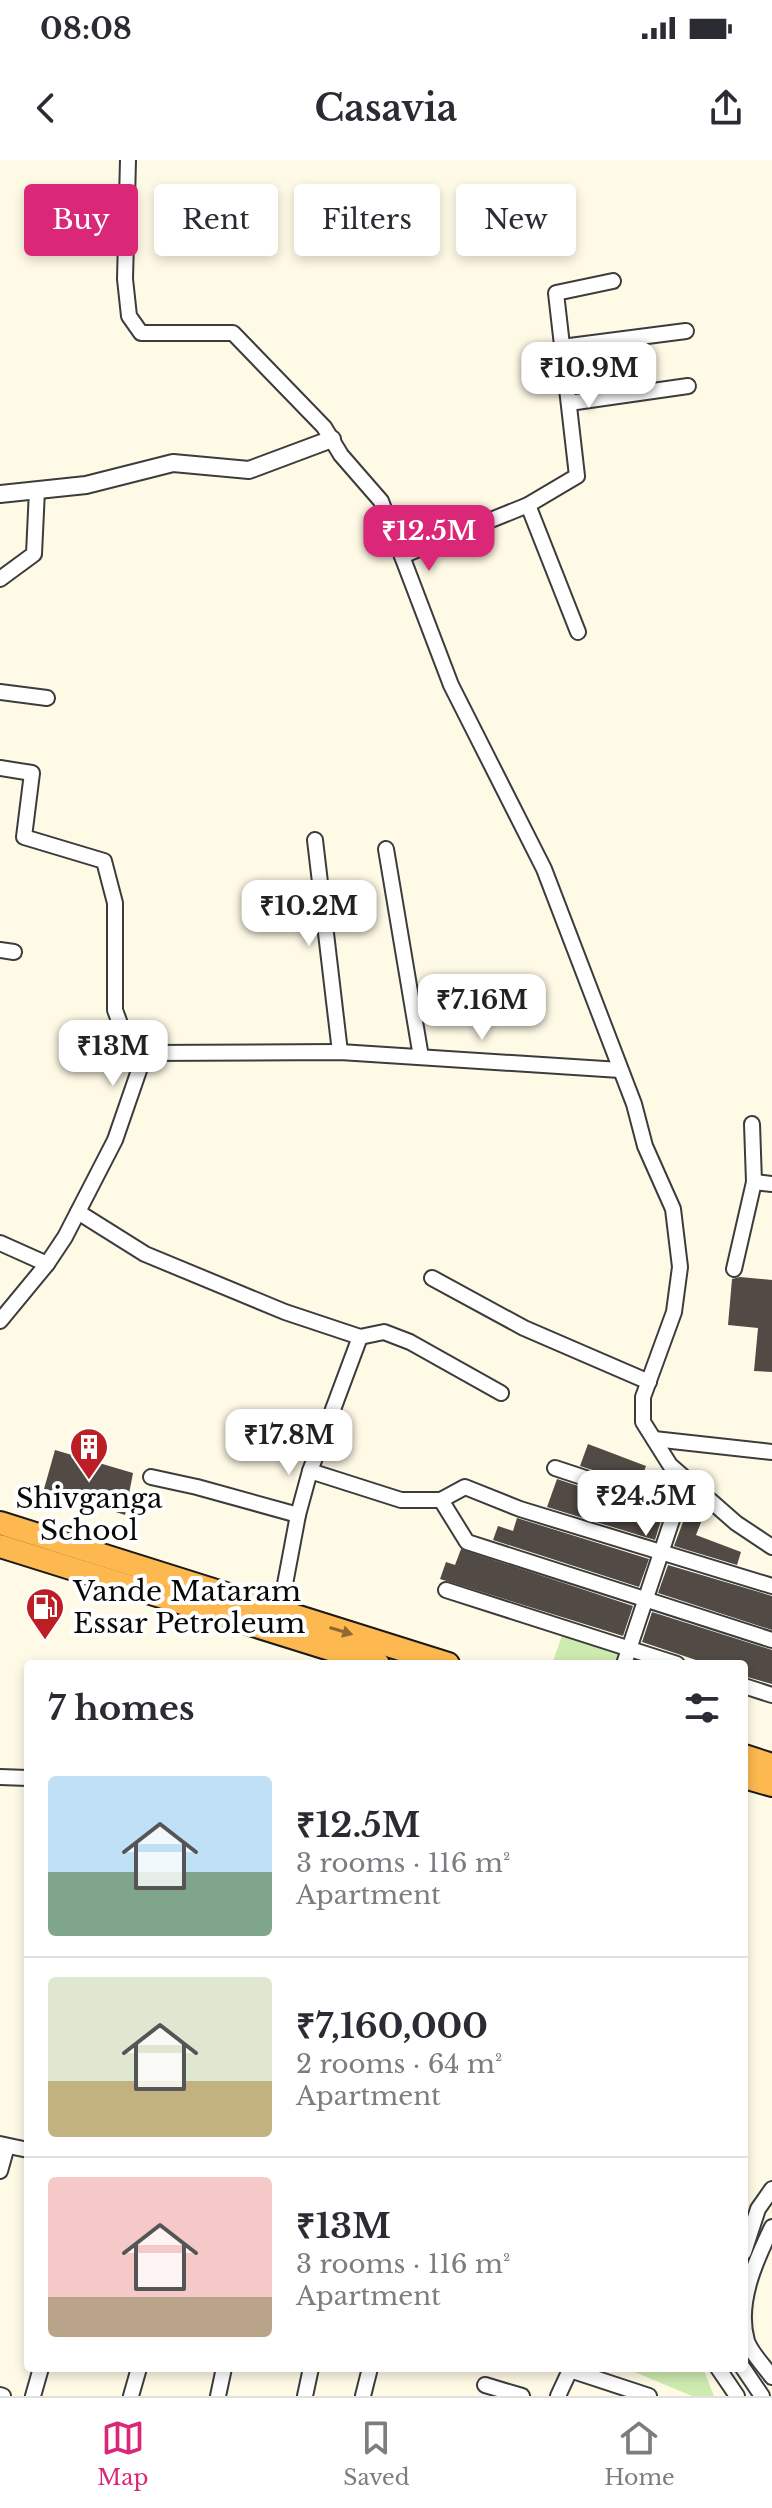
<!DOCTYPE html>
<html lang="en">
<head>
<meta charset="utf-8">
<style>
  :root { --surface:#fff; --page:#f2f2f3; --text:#2b2b33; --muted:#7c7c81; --line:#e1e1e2; --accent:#db2777 }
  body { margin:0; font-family:"Libre Baskerville",serif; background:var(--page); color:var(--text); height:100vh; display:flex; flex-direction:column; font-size:30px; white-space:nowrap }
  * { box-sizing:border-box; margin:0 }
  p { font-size:26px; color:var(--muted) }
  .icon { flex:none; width:44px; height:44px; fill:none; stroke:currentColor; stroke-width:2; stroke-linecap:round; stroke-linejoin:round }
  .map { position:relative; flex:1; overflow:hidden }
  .sheet { position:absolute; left:24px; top:1500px; width:724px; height:712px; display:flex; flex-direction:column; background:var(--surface); border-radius:8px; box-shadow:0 4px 12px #0003 }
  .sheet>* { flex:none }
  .banner { position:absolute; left:24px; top:24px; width:724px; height:72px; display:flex; gap:16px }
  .price { position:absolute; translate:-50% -68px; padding:0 18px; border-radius:16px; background:#fff; color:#222; font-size:26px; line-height:52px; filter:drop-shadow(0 2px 4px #0008) }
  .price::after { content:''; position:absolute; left:50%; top:48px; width:24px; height:18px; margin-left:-12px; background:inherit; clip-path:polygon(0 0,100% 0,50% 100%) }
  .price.active { background:var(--accent); color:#fff }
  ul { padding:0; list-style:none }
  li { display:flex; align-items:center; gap:24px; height:200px; padding:0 24px }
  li+li { border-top:2px solid var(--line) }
  li span { display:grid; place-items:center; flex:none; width:224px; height:160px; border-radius:8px; color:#555 }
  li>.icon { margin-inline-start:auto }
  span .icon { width:96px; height:96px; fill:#fffc; stroke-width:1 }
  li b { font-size:34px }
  h2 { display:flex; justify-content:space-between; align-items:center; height:96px; padding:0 24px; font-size:34px }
  .pill { padding:0 28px; border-radius:8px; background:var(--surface); box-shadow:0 4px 12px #0003; font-size:28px; line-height:72px }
  .pill.active { background:var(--accent); color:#fff }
  .status { display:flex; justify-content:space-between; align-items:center; height:56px; padding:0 40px; background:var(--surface); direction:ltr }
  .status svg { height:22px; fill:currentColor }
  header { display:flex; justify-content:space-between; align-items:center; height:104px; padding:0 24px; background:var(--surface); font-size:36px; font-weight:700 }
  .tabs { display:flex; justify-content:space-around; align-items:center; height:112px; border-top:2px solid var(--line); background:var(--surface); font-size:22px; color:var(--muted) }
  .tabs a { display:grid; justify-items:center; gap:4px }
  .tabs .active { color:var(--accent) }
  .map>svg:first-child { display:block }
</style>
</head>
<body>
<div class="status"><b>08:08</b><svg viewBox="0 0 49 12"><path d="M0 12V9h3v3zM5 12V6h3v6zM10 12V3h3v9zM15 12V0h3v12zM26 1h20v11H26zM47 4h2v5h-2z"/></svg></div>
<header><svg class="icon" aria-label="back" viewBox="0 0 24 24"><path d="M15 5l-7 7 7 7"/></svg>Casavia<svg class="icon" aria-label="share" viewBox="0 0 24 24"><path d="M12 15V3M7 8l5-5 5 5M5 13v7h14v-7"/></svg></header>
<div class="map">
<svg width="772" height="2236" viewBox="0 0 772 2236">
  <rect width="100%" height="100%" fill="#fffae6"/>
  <!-- green -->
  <g fill="#cdeaaf">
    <polygon points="563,1473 620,1492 616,1504 552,1504"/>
    <polygon points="625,2208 703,2208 714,2236 692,2236"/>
  </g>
  <!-- building -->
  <g fill="#524a45">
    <polygon points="740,1117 772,1120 772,1212 754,1211 758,1168 728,1165 732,1119"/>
    <polygon points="588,1284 646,1306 639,1325 580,1306"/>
    <polygon points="55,1290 133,1313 125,1355 44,1329"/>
    <polygon points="557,1319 663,1354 655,1380 547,1347"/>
    <polygon points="686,1354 702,1360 696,1375 741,1392 737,1405 674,1386"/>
    <polygon points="517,1358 649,1399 639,1427 493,1380 498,1366 513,1371"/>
    <polygon points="461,1389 633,1446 623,1476 440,1419 446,1402 455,1405"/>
    <polygon points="668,1405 772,1436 772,1470 658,1433"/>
    <polygon points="652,1452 772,1490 772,1524 744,1516 744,1504 708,1504 642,1482"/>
  </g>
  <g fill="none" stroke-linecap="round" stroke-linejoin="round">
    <!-- minor casing -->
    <g stroke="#3c3c3c" stroke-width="18">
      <g id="minor">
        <polyline points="128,0 125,119 129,156 141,173 233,173 324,267 341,295 381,341 451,525 544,709 634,944 645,986 673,1049 680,1107 674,1152 643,1237 643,1262 670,1305 736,1363 772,1387"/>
        <polyline points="562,187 686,171"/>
        <polyline points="569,243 688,226"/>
        <polyline points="528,345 578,472"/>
        <polyline points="402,396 528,345 577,316 556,133 613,121"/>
        <polyline points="0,419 34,394 37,330"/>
        <polyline points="0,532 47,538"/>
        <polyline points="0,608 32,613 24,677 104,701 115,743 115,850 126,880 145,893 115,980 65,1077 47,1104 0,1161"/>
        <polyline points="315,680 340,892"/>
        <polyline points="386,689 421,897"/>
        <polyline points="0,790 14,792"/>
        <polyline points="145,893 340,892 620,910"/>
        <polyline points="754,1022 772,1024"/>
        <polyline points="78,1052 145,1094 285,1152 360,1177 384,1172 410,1182 501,1233"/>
        <polyline points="0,1083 47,1104"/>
        <polyline points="734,1109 754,1022 752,964"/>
        <polyline points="432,1118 524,1168 649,1222"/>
        <polyline points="654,1279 772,1292"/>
        <polyline points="555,1308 676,1348 624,1504"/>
        <polyline points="310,1311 401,1340 441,1340 465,1327 520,1349 772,1426"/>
        <polyline points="151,1317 197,1327 298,1355"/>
        <polyline points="441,1340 467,1382 772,1480"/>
        <polyline points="446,1430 677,1504"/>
        <polyline points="279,1456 298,1355 310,1311 360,1177"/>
        <polyline points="744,1526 772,1535"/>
        <polyline points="0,1617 28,1618"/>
        <polyline points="0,1984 28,1990"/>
        <polyline points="0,2011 7,1986"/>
        <path d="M772 2067C756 2100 736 2143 747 2181 751 2193 765 2207 772 2217"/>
        <polyline points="744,2092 758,2049 772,2029"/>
        <polyline points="718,2208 737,2236"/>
        <polyline points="743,2208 762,2236"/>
        <polyline points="570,2210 649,2236"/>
        <polyline points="485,2225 522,2236"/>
        <polyline points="0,2235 3,2236"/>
        <polyline points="33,2236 41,2208"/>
        <polyline points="131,2236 139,2208"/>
        <polyline points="218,2236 224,2208"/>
        <polyline points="305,2236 311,2208"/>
        <polyline points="363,2236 370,2208"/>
        <polyline points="558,2236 571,2208"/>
      </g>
    </g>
    <!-- tertiary casing -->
    <g stroke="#3c3c3c" stroke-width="20">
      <polyline id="tertiary" points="0,334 86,325 173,303 249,310 332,279"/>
    </g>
    <!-- trunk casing -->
    <g stroke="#1a1a1a" stroke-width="26">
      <g id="trunk">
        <polyline points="0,1363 448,1504"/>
        <polyline points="0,1386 378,1504"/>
        <polyline points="744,1596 772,1605"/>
        <polyline points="744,1617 772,1625"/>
      </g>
    </g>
    <!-- minor -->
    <use href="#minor" stroke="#fff" stroke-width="14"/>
    <!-- tertiary -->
    <use href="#tertiary" stroke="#fff" stroke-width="16"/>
    <!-- trunk -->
    <use href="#trunk" stroke="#fdb84f" stroke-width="22"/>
  </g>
  <!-- one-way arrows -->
  <defs><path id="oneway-solid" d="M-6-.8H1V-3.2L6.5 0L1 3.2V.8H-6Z" transform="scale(2)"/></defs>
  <use fill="#8f6930" href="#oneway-solid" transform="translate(341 1471) rotate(17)"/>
  <!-- icons -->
  <defs>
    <g id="building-pin" transform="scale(2)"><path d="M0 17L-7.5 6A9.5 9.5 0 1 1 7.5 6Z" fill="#bd1e25" stroke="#fff"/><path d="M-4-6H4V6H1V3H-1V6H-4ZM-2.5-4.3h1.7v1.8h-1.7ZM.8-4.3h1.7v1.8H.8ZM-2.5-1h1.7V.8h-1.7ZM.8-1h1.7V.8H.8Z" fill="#fff"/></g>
    <g id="fuel-pin" transform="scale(2)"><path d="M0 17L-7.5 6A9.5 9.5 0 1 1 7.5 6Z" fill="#bd1e25" stroke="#fff"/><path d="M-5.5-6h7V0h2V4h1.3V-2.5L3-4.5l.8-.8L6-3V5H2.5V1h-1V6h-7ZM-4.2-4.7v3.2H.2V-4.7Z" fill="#fff"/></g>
  </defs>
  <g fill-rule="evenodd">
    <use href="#building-pin" x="89" y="1287"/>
    <use href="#fuel-pin" x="45" y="1447"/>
  </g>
  <g text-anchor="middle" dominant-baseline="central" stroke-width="8" stroke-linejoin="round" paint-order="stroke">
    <!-- poi labels -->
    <g font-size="28" fill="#090909" stroke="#fff">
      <text x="89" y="1338">Shivganga<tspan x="89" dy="32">School</tspan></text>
      <text x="73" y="1431" text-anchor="start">Vande Mataram<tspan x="73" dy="32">Essar Petroleum</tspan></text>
    </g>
  </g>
</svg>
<b class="price" style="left:589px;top:250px">₹10.9M</b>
<b class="price active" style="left:429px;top:413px">₹12.5M</b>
<b class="price" style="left:309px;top:788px">₹10.2M</b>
<b class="price" style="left:482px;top:882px">₹7.16M</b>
<b class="price" style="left:113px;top:928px">₹13M</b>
<b class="price" style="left:289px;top:1317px">₹17.8M</b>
<b class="price" style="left:646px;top:1378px">₹24.5M</b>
<div class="banner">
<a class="pill active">Buy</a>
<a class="pill">Rent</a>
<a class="pill">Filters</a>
<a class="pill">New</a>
</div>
<section class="sheet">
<h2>7 homes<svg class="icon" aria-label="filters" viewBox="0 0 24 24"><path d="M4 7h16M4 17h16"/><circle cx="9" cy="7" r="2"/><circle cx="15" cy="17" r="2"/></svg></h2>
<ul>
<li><span style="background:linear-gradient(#bfe0f5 60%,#7fa58c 0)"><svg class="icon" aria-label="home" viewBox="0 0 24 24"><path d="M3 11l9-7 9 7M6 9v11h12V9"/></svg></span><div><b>₹12.5M</b><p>3 rooms · 116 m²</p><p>Apartment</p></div></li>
<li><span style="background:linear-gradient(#dfe7d0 65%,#c2b280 0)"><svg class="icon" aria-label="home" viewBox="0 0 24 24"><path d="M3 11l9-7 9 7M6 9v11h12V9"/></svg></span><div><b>₹7,160,000</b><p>2 rooms · 64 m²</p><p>Apartment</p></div></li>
<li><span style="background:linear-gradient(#f6c9c9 75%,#b9a48a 0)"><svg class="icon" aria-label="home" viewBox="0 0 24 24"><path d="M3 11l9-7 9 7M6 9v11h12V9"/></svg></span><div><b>₹13M</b><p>3 rooms · 116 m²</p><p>Apartment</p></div></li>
</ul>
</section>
</div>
<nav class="tabs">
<a class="active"><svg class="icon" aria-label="map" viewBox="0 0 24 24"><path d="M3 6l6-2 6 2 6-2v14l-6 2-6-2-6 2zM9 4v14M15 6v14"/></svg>Map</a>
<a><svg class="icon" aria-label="saved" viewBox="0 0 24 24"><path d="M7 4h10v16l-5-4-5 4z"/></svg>Saved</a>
<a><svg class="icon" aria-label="home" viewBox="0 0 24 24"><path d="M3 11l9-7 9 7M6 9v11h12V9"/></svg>Home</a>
</nav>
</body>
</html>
